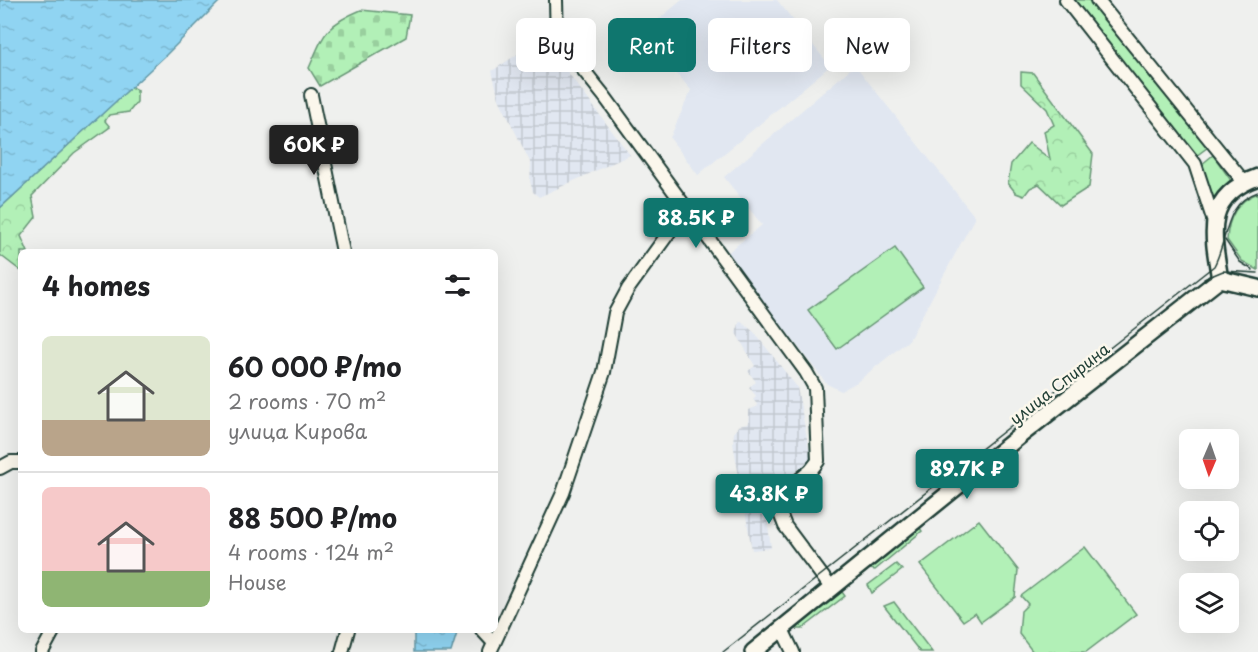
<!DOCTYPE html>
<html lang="en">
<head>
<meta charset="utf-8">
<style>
  :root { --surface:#fff; --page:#f2f2f2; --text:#202124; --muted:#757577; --line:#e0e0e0; --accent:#0f766e }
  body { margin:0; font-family:"Playpen Sans",sans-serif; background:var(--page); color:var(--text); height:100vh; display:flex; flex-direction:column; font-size:22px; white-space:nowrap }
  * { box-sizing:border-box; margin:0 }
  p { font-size:20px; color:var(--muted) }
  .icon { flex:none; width:33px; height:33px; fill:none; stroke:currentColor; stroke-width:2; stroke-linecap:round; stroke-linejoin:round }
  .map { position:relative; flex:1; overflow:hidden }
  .drawer { position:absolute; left:18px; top:249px; width:480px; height:384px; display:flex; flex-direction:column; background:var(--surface); border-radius:9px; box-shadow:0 6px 24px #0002 }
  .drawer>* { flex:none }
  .top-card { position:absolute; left:516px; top:18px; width:570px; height:54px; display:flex; gap:12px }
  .needle { width:39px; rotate:182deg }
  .controls { position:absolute; left:1179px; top:429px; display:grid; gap:12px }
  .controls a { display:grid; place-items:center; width:60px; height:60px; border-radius:9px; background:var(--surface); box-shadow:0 6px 24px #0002; font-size:30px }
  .price { position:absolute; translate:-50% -51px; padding:0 14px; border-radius:6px; background:var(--accent); color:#fff; font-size:20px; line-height:39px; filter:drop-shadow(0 2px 3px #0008) }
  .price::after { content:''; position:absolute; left:50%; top:36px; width:18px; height:14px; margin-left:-9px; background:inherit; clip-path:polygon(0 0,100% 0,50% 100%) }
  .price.active { background:#222; color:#fff }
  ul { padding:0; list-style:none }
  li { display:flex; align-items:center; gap:18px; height:150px; padding:0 24px }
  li+li { border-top:2px solid var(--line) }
  li span { display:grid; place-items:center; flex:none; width:168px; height:120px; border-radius:9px; color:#555 }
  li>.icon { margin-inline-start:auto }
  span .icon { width:72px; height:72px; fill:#fffc; stroke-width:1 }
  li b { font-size:26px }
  h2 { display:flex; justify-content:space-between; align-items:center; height:72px; padding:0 24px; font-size:26px }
  .tag { padding:0 21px; border-radius:9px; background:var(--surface); box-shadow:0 6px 24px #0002; font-size:21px; line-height:54px }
  .tag.active { background:var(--accent); color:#fff }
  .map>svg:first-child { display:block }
</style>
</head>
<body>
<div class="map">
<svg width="1258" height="652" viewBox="0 0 1258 652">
  <defs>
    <pattern id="industrial-grid" width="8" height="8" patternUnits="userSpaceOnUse" patternTransform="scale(1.5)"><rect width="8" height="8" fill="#e1e7f1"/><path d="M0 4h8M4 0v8" fill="none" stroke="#c1c7cf"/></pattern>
    <pattern id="forest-crowns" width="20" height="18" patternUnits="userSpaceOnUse" patternTransform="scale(1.5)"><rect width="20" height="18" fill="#b2f0b7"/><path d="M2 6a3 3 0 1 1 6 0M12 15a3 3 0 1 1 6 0" fill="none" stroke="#99cf9e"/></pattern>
    <pattern id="cemetery-stones" width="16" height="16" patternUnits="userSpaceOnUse" patternTransform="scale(1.5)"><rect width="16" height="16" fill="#b2f0b7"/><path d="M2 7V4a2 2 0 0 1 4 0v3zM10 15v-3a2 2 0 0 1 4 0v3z" fill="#99cf9e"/></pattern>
    <pattern id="water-ripples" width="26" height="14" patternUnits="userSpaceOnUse" patternTransform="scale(1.5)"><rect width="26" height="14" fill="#90d4f2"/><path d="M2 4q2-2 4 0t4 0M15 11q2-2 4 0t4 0" fill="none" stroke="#7cb7d0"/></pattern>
  </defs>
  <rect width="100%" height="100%" fill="#eff0ee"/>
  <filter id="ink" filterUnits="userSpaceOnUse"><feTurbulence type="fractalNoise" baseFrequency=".0167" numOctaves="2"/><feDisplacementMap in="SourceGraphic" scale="12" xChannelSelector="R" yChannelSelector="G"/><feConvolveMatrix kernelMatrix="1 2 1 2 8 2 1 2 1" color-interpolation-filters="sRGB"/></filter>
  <g filter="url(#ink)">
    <!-- built -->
    <g fill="#e1e7f1">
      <polygon points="682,0 777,0 830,66 698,175 670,138 691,90 651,44 661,35 653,24"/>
      <polygon points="855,65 975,217 909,340 857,382 841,391 827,384 726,254 762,225 724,177"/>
    </g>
    <!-- industrial -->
    <g fill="url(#industrial-grid)">
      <polygon points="542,38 630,155 539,197 533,192 530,181 531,164 499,99 492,71"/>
      <polygon points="740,321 754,332 797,387 811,459 780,485 776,495 765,504 771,548 752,550 733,443 734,433 738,426 748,424 749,410 758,406 753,399 756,396 749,387 756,382 748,371 755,366 736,333"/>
    </g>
    <!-- green -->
    <g fill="#b2f0b7" stroke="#689676" stroke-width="1.5">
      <polygon points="1073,0 1093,0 1208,147 1196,156"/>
      <polygon points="1213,155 1230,179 1230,183 1212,200 1201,165"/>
      <path d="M1258 193V270L1242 261 1227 240C1228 218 1236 201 1258 193Z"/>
      <polygon points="895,248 923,287 837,349 808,310"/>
      <polygon points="979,520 1018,570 1015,597 981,622 975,613 963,621 920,565"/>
      <polygon points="918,528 920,528 922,531 875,570 870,569 869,567"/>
      <polygon points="1085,547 1136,614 1086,652 1033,652 1019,634 1021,611 1028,604 1021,596"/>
      <polygon points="896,564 902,570 872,593 868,585"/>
      <polygon points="842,592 845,596 802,629 797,629 797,626"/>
      <polygon points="894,602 932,652 920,652 884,606"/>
    </g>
    <!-- forest -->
    <g fill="url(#forest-crowns)" stroke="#689676" stroke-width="1.5">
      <polygon points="1021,72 1033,73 1093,154 1089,187 1061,205 1039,184 1030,188 1024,196 1016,193 1008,183 1011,164 1029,143 1050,159 1044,131 1054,125 1047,109 1021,84"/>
      <polygon points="131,87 137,90 137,102 129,112 109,115 105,121 110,127 74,153 32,196 36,217 21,236 28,252 21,252 21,271 0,255 0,208"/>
    </g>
    <!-- cemetery -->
    <path fill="url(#cemetery-stones)" stroke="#689676" stroke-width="1.5" d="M361 10 410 15 406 37 320 86 309 68C324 34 325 25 361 10Z"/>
    <!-- water -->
    <g fill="url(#water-ripples)" stroke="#6398a6" stroke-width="1.5">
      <polygon points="0,0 221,0 164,57 0,208"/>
      <polygon points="414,630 458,630 451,652 414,652"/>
    </g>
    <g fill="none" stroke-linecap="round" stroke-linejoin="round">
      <!-- minor casing -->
      <g stroke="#1f3d34" stroke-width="16">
        <g id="minor">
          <polyline points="556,0 557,42 573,57 605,97 806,372 815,388 818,461 811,470 781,495 779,511 785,526 832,589"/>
          <polyline points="1066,0 1195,164 1214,222"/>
          <polyline points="1097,0 1244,182"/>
          <polyline points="311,95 343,252"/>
          <polyline points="0,468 11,462 21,462"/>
          <polyline points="782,629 793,652"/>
          <polyline points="482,630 494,643"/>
          <polyline points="42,652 54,630"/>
          <polyline points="342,652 348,630"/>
          <polyline points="490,652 563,493 604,372 615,313 628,289 686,209"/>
        </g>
      </g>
      <!-- major casing -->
      <g stroke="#1f3d34" stroke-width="20">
        <g id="major">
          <path d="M1220 279C1212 232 1204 196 1258 177"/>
          <polyline points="1220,279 1258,288"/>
          <polyline points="753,652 1022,434 1220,279"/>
        </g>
      </g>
      <!-- minor -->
      <use href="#minor" stroke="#fbf7ec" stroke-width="12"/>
      <!-- major -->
      <use href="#major" stroke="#fbf7ec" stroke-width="15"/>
      <!-- tram -->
      <g stroke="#1f3d34" stroke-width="1.5">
        <polyline points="1225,240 1240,262 1253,270"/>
        <polyline points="1204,279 1223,271 1258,273"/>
        <path d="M723 652 1214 266C1229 238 1223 204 1258 192"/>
      </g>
    </g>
  </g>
  <g text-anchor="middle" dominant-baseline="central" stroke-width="5" stroke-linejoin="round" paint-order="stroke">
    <!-- street labels -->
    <g font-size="16" fill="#1f3d34" stroke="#fbf7ec">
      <text transform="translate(1059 383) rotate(-38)">улица Спирина</text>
    </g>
  </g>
</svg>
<div class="controls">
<a><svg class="needle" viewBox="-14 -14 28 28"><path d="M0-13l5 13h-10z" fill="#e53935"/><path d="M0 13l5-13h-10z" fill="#757577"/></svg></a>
<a><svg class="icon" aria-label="locate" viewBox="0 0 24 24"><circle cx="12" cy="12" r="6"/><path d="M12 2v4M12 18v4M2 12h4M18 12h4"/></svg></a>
<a><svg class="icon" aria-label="layers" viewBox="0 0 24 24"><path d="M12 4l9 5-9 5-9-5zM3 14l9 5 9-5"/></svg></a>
</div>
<b class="price active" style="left:314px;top:176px">60K ₽</b>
<b class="price" style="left:696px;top:249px">88.5K ₽</b>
<b class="price" style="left:967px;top:500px">89.7K ₽</b>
<b class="price" style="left:769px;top:525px">43.8K ₽</b>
<div class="top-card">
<a class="tag">Buy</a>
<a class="tag active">Rent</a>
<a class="tag">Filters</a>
<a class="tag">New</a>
</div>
<section class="drawer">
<h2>4 homes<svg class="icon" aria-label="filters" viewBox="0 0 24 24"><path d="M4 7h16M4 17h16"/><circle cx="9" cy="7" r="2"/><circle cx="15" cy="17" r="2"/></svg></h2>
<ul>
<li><span style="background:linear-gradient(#dfe7d0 70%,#b9a48a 0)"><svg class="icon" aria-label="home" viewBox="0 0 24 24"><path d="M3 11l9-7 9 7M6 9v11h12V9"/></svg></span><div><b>60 000 ₽/mo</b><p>2 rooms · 70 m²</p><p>улица Кирова</p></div></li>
<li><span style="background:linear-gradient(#f6c9c9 70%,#8fb573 0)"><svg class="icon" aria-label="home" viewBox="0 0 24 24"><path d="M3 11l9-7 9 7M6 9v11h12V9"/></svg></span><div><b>88 500 ₽/mo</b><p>4 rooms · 124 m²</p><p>House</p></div></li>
</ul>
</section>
</div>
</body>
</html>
